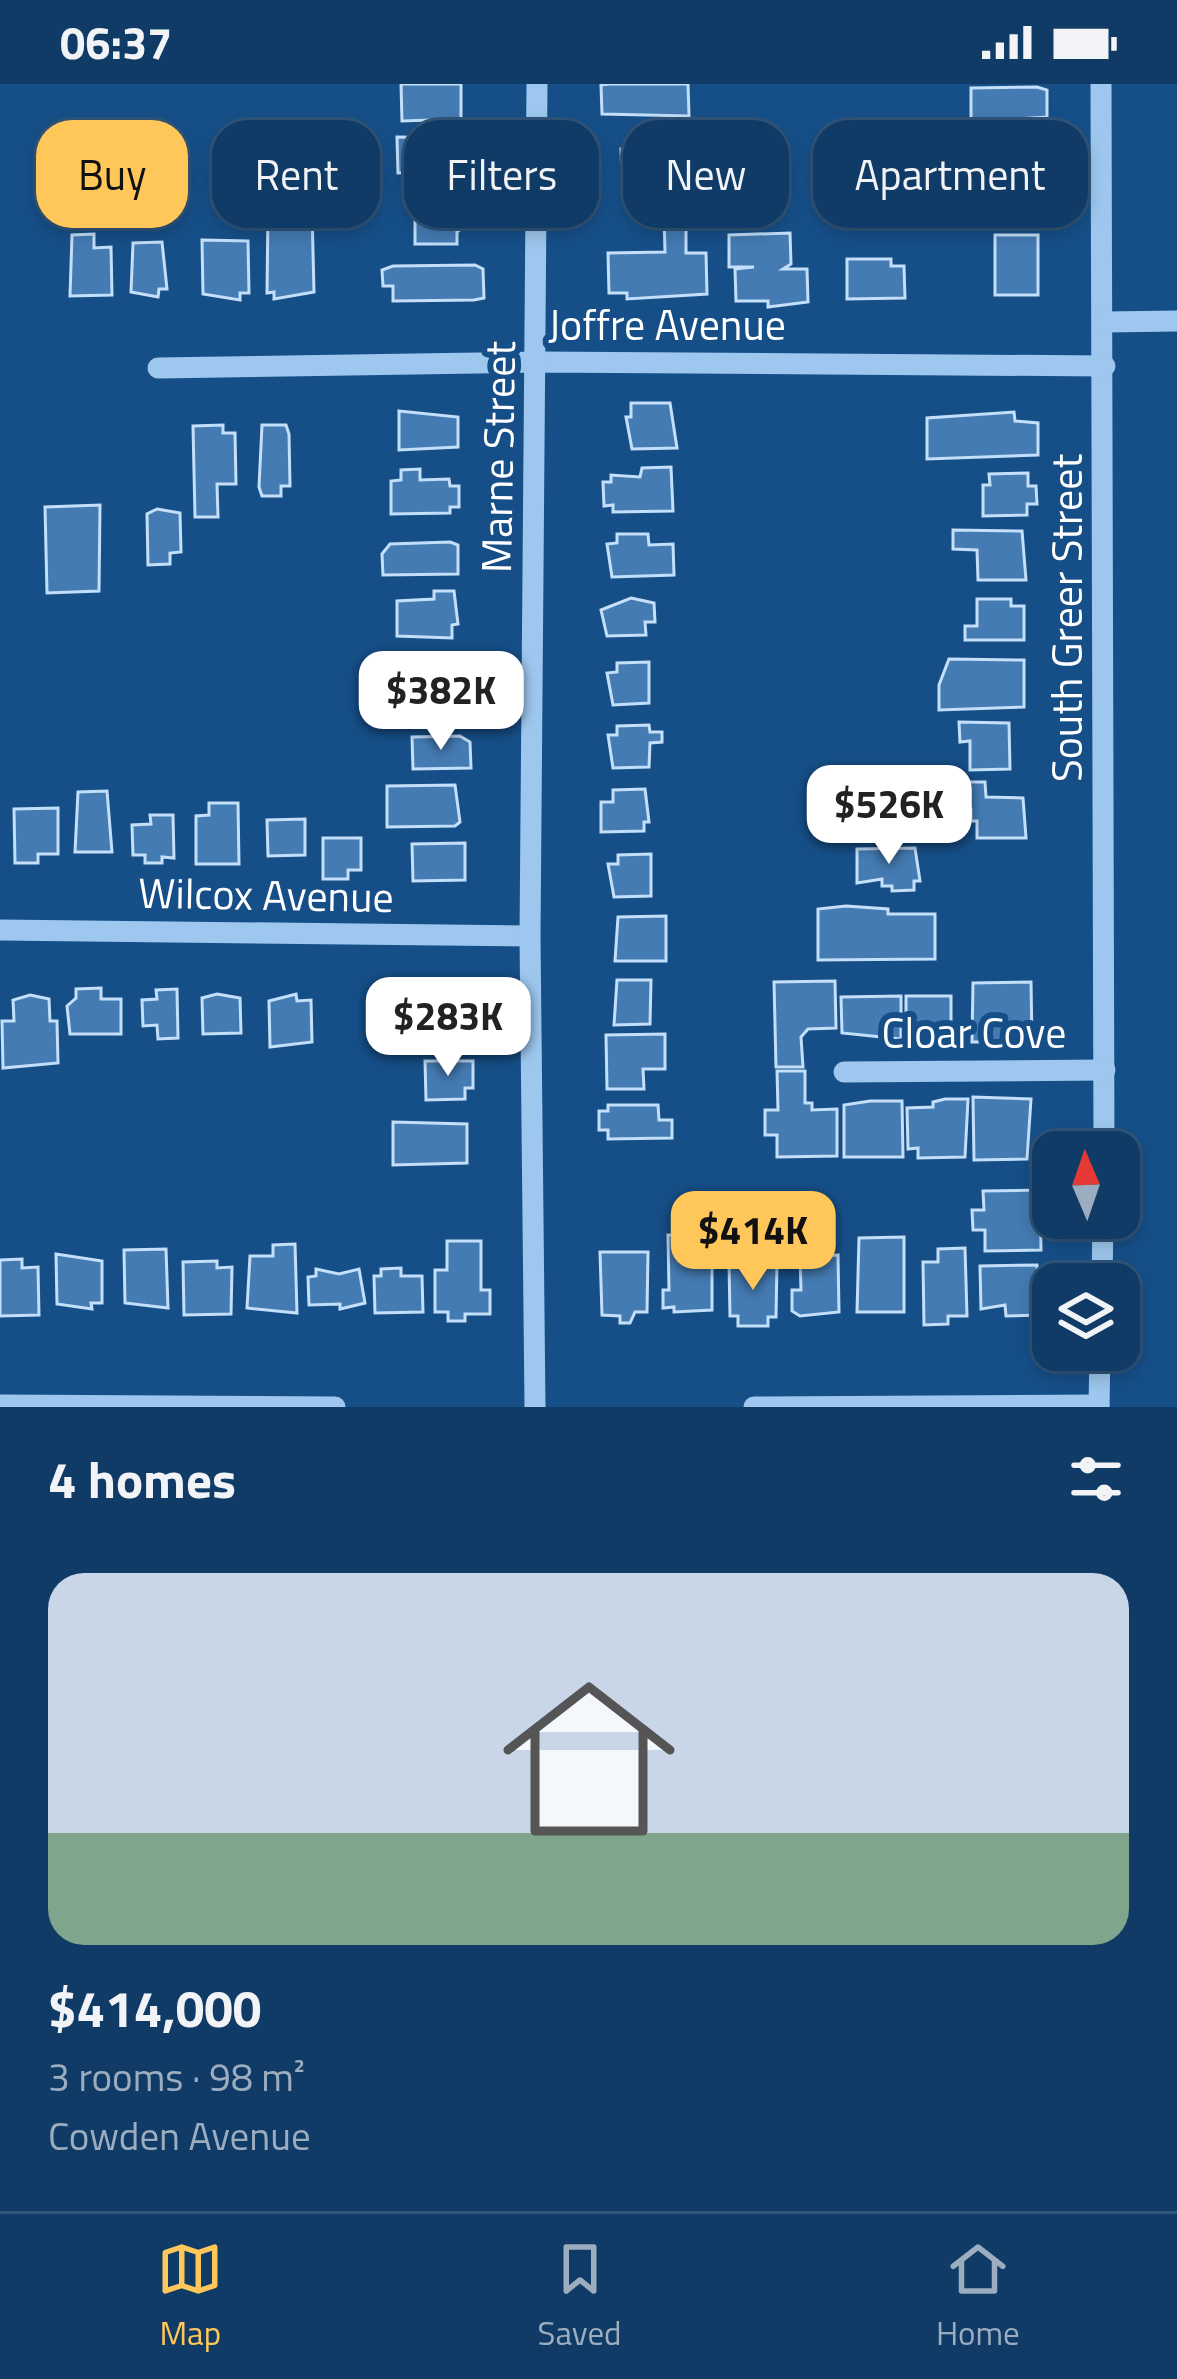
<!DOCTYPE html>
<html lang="en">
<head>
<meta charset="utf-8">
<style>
  :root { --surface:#103b66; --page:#1e466f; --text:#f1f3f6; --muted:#9cadbf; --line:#30557a; --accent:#ffc65a }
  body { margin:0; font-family:"Titillium Web",sans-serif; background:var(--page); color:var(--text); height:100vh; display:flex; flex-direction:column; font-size:45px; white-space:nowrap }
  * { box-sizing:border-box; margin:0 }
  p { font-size:39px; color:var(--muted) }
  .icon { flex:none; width:66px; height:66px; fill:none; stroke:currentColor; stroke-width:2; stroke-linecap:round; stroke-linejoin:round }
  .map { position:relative; height:1323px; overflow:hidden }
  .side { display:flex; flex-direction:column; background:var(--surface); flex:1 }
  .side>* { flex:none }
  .top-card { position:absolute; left:36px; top:36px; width:1107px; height:108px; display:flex; gap:24px }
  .needle { width:78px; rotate:358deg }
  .buttons { position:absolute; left:1032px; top:1047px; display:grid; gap:24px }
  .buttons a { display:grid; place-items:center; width:108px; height:108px; border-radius:24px; background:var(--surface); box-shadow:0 6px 18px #0003,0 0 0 3px var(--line); font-size:60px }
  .price { position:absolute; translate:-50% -102px; padding:0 27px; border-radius:24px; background:#fff; color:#222; font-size:39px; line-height:78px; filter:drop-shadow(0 3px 6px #0008) }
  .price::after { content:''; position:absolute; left:50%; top:72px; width:36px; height:27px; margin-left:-18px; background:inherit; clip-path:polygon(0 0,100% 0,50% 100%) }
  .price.current { background:var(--accent); color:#111 }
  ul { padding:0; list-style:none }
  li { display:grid; align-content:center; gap:24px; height:636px; padding:0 48px }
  li span { display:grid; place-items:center; height:372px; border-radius:36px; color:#555 }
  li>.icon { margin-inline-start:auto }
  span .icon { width:216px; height:216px; fill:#fffc; stroke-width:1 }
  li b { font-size:51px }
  h2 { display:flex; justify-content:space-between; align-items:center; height:144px; padding:0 48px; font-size:51px }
  .pill { padding:0 42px; border-radius:36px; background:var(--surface); box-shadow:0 6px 18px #0003,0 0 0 3px var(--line); font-size:42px; line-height:108px }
  .pill.current { background:var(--accent); color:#111 }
  .status { display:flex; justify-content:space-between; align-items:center; height:84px; padding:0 60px; background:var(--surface); direction:ltr }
  .status svg { height:33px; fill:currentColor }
  .tab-bar { display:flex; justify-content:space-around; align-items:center; height:168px; border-top:3px solid var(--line); background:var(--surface); font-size:33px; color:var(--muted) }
  .tab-bar a { display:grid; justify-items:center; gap:6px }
  .tab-bar .current { color:var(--accent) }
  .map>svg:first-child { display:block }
</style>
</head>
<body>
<div class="status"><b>06:37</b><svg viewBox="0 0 49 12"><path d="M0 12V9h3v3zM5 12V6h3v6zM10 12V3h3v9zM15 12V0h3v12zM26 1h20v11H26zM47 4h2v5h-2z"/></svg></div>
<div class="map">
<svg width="1177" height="1323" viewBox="0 0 1177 1323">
  <rect width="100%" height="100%" fill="#164f88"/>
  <!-- building -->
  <g fill="#447bb3" stroke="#c3dffa" stroke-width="3">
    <polygon points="401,0 461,0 461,35 402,37"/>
    <polygon points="610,0 688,0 689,32 602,30 601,1"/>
    <polygon points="1037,3 1047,6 1047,33 971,38 971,4"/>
    <polygon points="397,53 475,54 476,86 398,89"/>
    <polygon points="685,63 686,116 649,117 649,97 622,98 621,65"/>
    <polygon points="1021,79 1025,106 1021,115 972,116 972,80"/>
    <polygon points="465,120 465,141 457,148 457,160 415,160 415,121"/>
    <polygon points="312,126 314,208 274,215 274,208 267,209 268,127"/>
    <polygon points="664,130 686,130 686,169 706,169 707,210 627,215 627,209 609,209 608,169 665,168"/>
    <polygon points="790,149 791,180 783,185 807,185 808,218 768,223 768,217 736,217 735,185 754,183 729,183 729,151"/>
    <polygon points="94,150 94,164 111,163 112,211 70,212 72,151"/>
    <rect x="995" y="151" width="43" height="60"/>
    <polygon points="202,156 248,157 249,209 240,209 240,216 203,210"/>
    <polygon points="162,158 167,205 159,205 158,213 131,208 133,159"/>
    <polygon points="847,175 891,175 891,182 904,182 905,214 847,215"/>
    <polygon points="475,181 483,185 484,214 474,216 393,217 393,202 383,202 382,186 393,182"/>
    <polygon points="631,319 670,319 677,364 632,365 626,333 631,333"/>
    <polygon points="399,327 458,333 458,363 399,366"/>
    <polygon points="1014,328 1015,337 1038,339 1038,371 927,375 927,334"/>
    <polygon points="223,341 223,349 235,349 236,400 217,400 218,433 195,433 193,342"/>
    <polygon points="262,341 286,341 289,350 290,402 281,402 281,412 262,412 259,403"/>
    <polygon points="671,383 673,427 613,428 613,421 604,422 603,398 611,398 611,391 640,393 642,384"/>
    <polygon points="420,385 420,396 449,395 450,402 459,402 459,423 450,423 450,429 391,430 391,397 401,396 401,386"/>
    <polygon points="1028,389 1028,402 1036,402 1037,420 1027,420 1027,431 983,432 983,401 990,401 989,390"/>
    <polygon points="100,421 99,507 47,509 45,423"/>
    <polygon points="157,425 180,429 181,468 170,469 170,480 148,481 147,430"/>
    <polygon points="953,446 1022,447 1026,496 978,496 977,466 953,465"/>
    <polygon points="617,450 648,450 649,461 673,460 674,491 612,493 607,460 617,459"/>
    <polygon points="450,458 458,461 458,490 383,491 382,470 390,460"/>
    <polygon points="434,507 454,507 458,540 452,541 452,554 397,552 397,517 434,515"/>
    <polygon points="631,514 654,519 655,538 645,538 646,551 607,552 601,526"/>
    <polygon points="977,515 1011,515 1011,522 1024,522 1024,556 965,556 965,542 977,542"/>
    <polygon points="453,571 458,604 453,604 453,618 399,618 399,580 434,579 435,572"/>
    <polygon points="949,575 1024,576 1024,623 939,626 939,601"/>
    <polygon points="649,578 649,619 613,621 607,589 617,588 617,579"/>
    <polygon points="959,638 1009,639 1010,685 970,686 970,657 960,658"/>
    <polygon points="649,641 650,648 662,648 662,658 650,659 649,683 613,684 608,651 617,651 617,642"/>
    <polygon points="460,652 470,658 471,684 413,685 412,653"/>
    <polygon points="953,698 985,698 986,713 1023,714 1026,754 977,754 977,737 971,737 971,725 962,725 962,715 954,715"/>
    <polygon points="455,701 460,738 455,742 387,743 387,702"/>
    <polygon points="645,705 649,738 644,738 644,747 601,748 601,718 613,718 613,706"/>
    <polygon points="107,707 112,768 75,768 78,708"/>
    <polygon points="209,719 238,719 239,780 196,780 196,732 209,731"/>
    <polygon points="58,724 58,770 38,770 38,779 15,779 14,725"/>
    <polygon points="150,731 173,731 174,774 162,773 162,779 145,779 145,771 133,771 132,741 151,740"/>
    <polygon points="305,735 305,771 268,772 267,736"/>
    <polygon points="323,754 361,754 361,786 348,786 348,795 323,795"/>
    <polygon points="465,759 465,796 413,797 412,760"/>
    <polygon points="915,764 920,797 914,797 914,806 892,807 892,802 882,802 882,795 857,799 857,765"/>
    <polygon points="651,770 651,812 614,813 608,780 618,780 618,771"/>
    <polygon points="846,822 888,825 888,830 935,830 935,875 818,876 818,825"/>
    <polygon points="666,832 666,877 615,877 618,833"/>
    <polygon points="617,896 651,896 650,940 614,941"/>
    <polygon points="835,897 836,944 808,945 801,953 803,983 776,983 774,898"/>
    <polygon points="1031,898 1032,958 972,958 973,899"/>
    <polygon points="101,904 101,915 121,915 121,950 70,950 67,922 76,914 76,905"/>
    <polygon points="177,905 178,954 158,955 157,941 143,942 142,916 157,915 156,906"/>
    <polygon points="217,910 240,914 241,949 203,950 202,914"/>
    <polygon points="296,910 297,917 311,916 312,958 270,963 269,917"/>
    <polygon points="30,911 49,915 50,937 57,937 58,979 3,984 2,937 14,937 13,916"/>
    <polygon points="461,911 461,925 470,925 473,951 423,953 417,912"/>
    <polygon points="901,912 901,955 842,949 841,913"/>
    <rect x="906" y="912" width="45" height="38"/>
    <polygon points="665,950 665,985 643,985 644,1005 607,1005 606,951"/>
    <polygon points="425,977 473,977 473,1004 465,1004 465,1015 426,1016"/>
    <polygon points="777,987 805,987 805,1019 812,1019 812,1026 837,1025 837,1072 777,1073 777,1051 765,1051 765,1026 778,1026"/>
    <polygon points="973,1013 1031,1015 1027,1075 974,1076"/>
    <polygon points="945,1015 968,1015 965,1073 918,1074 918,1064 908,1065 907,1024 933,1023 933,1018"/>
    <polygon points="870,1017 902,1017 903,1073 844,1073 844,1021"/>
    <polygon points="608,1021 658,1021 659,1036 672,1036 672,1054 608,1055 608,1046 599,1046 599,1027 608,1027"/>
    <polygon points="393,1038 467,1040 467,1079 393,1081"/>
    <polygon points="1040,1106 1041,1166 985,1167 985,1146 973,1146 972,1126 984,1126 983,1107"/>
    <polygon points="668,1151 712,1151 712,1226 674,1228 674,1223 663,1224 663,1206 669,1206"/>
    <polygon points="904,1153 904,1228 857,1228 859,1154"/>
    <polygon points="447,1157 481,1157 481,1206 490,1206 490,1230 465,1230 465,1237 448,1237 448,1228 435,1228 435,1186 447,1186"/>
    <polygon points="295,1160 297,1229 247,1224 250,1172 273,1172 273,1161"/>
    <polygon points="965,1164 967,1232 948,1232 948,1240 924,1241 923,1178 938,1178 938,1165"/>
    <polygon points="166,1165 168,1224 125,1219 124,1166"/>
    <polygon points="600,1168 648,1168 647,1228 635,1228 630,1239 620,1239 620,1232 602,1231"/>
    <polygon points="56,1170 102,1177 102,1219 91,1219 92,1225 57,1220"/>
    <polygon points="838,1171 839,1228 800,1232 792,1227 792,1206 801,1206 800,1172"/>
    <polygon points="22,1175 22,1184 38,1183 39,1231 0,1232 0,1176"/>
    <polygon points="217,1177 217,1184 232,1183 231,1230 184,1231 183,1178"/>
    <polygon points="729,1179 777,1179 776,1233 768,1233 768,1242 738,1242 738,1232 730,1232"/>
    <polygon points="1037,1181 1039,1231 1006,1232 1005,1221 981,1225 980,1182"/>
    <polygon points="401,1184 401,1192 422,1192 423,1228 375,1229 374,1192 381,1192 381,1185"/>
    <polygon points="316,1185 339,1190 359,1185 365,1219 340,1225 340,1220 309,1221 308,1193 316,1192"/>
  </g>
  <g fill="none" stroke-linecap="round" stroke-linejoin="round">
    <!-- minor -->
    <g stroke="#9dc7ee" stroke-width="21">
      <polyline points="1101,0 1104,1068"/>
      <polyline points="1105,238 1177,237"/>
      <polyline points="158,284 538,278 1105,282"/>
      <polyline points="0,846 530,852"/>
      <polyline points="844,988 1105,986"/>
      <polyline points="1102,1200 1103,1134"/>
      <polyline points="0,1321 335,1323"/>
      <polyline points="535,1323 530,852 537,0"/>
      <polyline points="754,1323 1099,1321"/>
      <polyline points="1099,1323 1100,1266"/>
    </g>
  </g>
  <g text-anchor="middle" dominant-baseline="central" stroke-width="12" stroke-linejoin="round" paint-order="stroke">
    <!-- street labels -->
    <g font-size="42" fill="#fff" stroke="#164f88">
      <text x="667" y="240">Joffre Avenue</text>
      <text transform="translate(497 373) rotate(-89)">Marne Street</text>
      <text transform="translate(1066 534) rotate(-90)">South Greer Street</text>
      <text transform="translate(266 810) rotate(1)">Wilcox Avenue</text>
      <text x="974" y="948">Cloar Cove</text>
    </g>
  </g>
</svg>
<div class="buttons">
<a><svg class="needle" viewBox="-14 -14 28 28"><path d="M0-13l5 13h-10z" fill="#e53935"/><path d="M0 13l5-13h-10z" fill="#9cadbf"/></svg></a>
<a><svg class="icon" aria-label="layers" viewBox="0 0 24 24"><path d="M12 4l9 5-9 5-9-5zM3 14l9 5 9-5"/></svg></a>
</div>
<b class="price" style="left:441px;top:669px">$382K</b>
<b class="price" style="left:889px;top:783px">$526K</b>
<b class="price" style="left:448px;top:995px">$283K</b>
<b class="price current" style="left:753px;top:1209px">$414K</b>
<div class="top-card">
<a class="pill current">Buy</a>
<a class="pill">Rent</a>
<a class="pill">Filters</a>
<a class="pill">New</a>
<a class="pill">Apartment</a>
</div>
</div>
<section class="side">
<h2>4 homes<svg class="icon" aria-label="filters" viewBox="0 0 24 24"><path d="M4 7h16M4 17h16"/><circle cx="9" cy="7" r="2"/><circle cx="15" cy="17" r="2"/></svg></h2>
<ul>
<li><span style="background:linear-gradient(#c9d6e8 70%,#7fa58c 0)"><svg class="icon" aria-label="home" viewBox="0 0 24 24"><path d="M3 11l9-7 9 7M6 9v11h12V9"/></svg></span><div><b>$414,000</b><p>3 rooms · 98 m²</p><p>Cowden Avenue</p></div></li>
</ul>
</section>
<nav class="tab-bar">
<a class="current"><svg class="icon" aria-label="map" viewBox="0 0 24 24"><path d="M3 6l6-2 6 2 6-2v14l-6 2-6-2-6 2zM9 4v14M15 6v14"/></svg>Map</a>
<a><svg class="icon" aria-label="saved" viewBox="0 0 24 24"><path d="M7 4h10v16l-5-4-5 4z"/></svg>Saved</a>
<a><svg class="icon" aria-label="home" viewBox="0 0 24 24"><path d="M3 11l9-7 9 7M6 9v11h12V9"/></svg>Home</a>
</nav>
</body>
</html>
